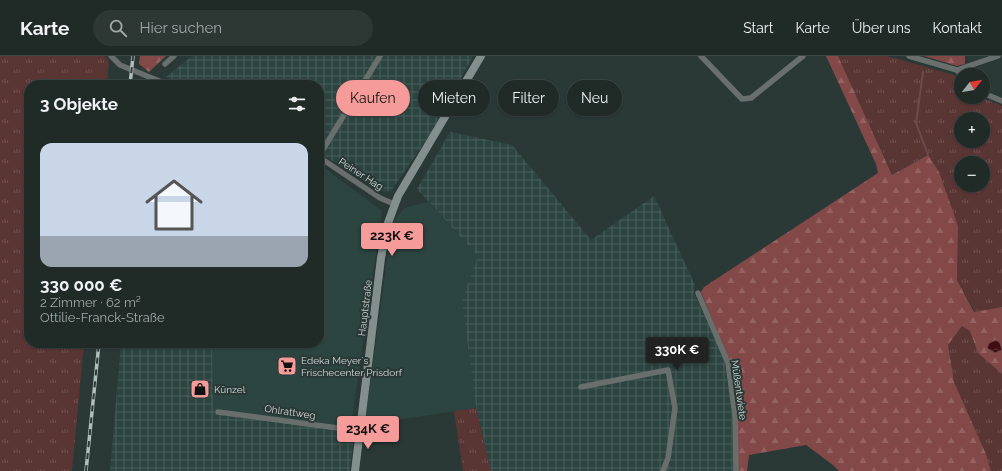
<!DOCTYPE html>
<html lang="de">
<head>
<meta charset="utf-8">
<style>
  :root { --surface:#202b28; --page:#2d3734; --text:#f1f3f6; --muted:#a2a7a8; --line:#3d4745; --accent:#f59b99 }
  body { margin:0; font-family:Raleway,sans-serif; background:var(--page); color:var(--text); height:100vh; display:flex; flex-direction:column; font-size:15px; white-space:nowrap }
  * { box-sizing:border-box; margin:0 }
  p { font-size:13px; color:var(--muted) }
  .icon { flex:none; width:22px; height:22px; fill:none; stroke:currentColor; stroke-width:2; stroke-linecap:round; stroke-linejoin:round }
  .map { position:relative; flex:1; overflow:hidden }
  .side { position:absolute; left:24px; top:24px; width:300px; height:268px; display:flex; flex-direction:column; background:var(--surface); border-radius:16px; box-shadow:0 1px 3px #0004,0 0 0 1px var(--line) }
  .side>* { flex:none }
  .top-card { position:absolute; left:336px; top:24px; width:380px; height:36px; display:flex; gap:8px }
  .needle { width:26px; rotate:59deg }
  .tools { position:absolute; left:954px; top:12px; display:grid; gap:8px }
  .tools a { display:grid; place-items:center; width:36px; height:36px; border-radius:50%; background:var(--surface); box-shadow:0 1px 3px #0004,0 0 0 1px var(--line); font-size:20px }
  .price { position:absolute; translate:-50% -34px; padding:0 9px; border-radius:4px; background:var(--accent); color:#111; font-size:13px; line-height:26px; filter:drop-shadow(0 1px 2px #0008) }
  .price::after { content:''; position:absolute; left:50%; top:24px; width:12px; height:9px; margin-left:-6px; background:inherit; clip-path:polygon(0 0,100% 0,50% 100%) }
  .price.active { background:#222; color:#fff }
  ul { padding:0; list-style:none }
  li { display:grid; align-content:center; gap:8px; height:212px; padding:0 16px }
  li+li { border-top:1px solid var(--line) }
  li span { display:grid; place-items:center; height:124px; border-radius:12px; color:#555 }
  li>.icon { margin-inline-start:auto }
  span .icon { width:72px; height:72px; fill:#fffc; stroke-width:1 }
  li b { font-size:17px }
  h2 { display:flex; justify-content:space-between; align-items:center; height:48px; padding:0 16px; font-size:17px }
  .tag { padding:0 14px; border-radius:18px; background:var(--surface); box-shadow:0 1px 3px #0004,0 0 0 1px var(--line); font-size:14px; line-height:36px }
  .tag.active { background:var(--accent); color:#111 }
  header { display:flex; align-items:center; gap:24px; box-sizing:border-box; height:56px; padding:0 20px; background:var(--surface); border-bottom:1px solid var(--line) }
  header strong { font-size:19px }
  nav { display:flex; gap:22px; margin-inline-start:auto; font-size:14px }
  .search { width:280px; height:36px; background:var(--page); display:flex; align-items:center; gap:10px; box-sizing:border-box; padding:0 14px; border-radius:22px; color:var(--muted); font-size:15px }
  .map>svg:first-child { display:block }
</style>
</head>
<body>
<header>
<strong>Karte</strong>
<div class="search"><svg class="icon" aria-label="search" viewBox="0 0 24 24"><circle cx="10" cy="10" r="6"/><path d="M15 15l6 6"/></svg>Hier suchen</div>
<nav><a>Start</a><a>Karte</a><a>Über uns</a><a>Kontakt</a></nav>
</header>
<div class="map">
<svg width="1002" height="415" viewBox="0 0 1002 415">
  <defs>
    <pattern id="industrial-grid" width="8" height="8" patternUnits="userSpaceOnUse"><rect width="8" height="8" fill="#2d4540"/><path d="M0 4h8M4 0v8" fill="none" stroke="#4a5f5b"/></pattern>
    <pattern id="grass-tufts" width="24" height="20" patternUnits="userSpaceOnUse"><rect width="24" height="20" fill="#593534"/><path d="M3 7l-1-3M5 7V3M7 7l1-3M15 17l-1-3M17 17v-4M19 17l1-3" fill="none" stroke="#705251"/></pattern>
    <pattern id="forest-firs" width="22" height="20" patternUnits="userSpaceOnUse"><rect width="22" height="20" fill="#834948"/><path d="M5 1l3.5 6h-7zM16 11l3.5 6h-7z" fill="#946262"/></pattern>
    <pattern id="water-waves" width="16" height="10" patternUnits="userSpaceOnUse"><rect width="16" height="10" fill="#420e11"/><path d="M0 5q4-4 8 0t8 0" fill="none" stroke="#5c3033"/></pattern>
  </defs>
  <rect width="100%" height="100%" fill="#2a3936"/>
  <!-- built -->
  <g fill="#2d4540">
    <polygon points="319,108 382,155 350,377 212,355 212,287 319,287"/>
    <polygon points="428,146 478,200 462,244 476,352 390,365 365,364 392,168 404,152"/>
  </g>
  <!-- industrial -->
  <g fill="url(#industrial-grid)">
    <polygon points="192,0 473,0 433,74 391,135 384,136 319,97 319,29 182,29 166,21"/>
    <polygon points="450,76 512,89 591,184 654,140 695,229 694,237 725,304 732,359 733,415 491,415 476,352 462,244 478,200 417,133"/>
    <polygon points="121,287 212,287 213,355 354,378 350,415 110,415"/>
  </g>
  <!-- grass -->
  <g fill="url(#grass-tufts)" fill-rule="evenodd">
    <polygon points="0,0 105,0 109,5 107,29 29,29 29,287 84,287 72,415 0,415"/>
    <path d="M838 0H888L954 19 961 27V41H980L1002 50V251L975 256 957 224 958 170 928 99 892 119ZM961 63H983V85H961ZM961 107H983V129H961Z"/>
    <polygon points="962,270 970,275 978,297 1002,318 1002,415 991,415 986,398 954,326 948,289"/>
    <polygon points="476,352 491,415 463,415 454,355"/>
  </g>
  <!-- forest -->
  <g fill="url(#forest-firs)">
    <polygon points="140,0 166,0 149,16 139,8"/>
    <polygon points="826,0 838,0 892,119 928,99 939,116 958,170 957,224 974,256 1002,251 1002,318 978,297 970,275 962,270 948,289 954,326 986,398 991,415 839,415 833,409 806,389 749,399 747,415 738,415 730,307 701,236 704,231 878,117 876,108"/>
    <polygon points="924,0 965,0 965,8 957,10"/>
  </g>
  <!-- water -->
  <polygon fill="url(#water-waves)" stroke="#6c4b4c" points="996,284 1000,287 1002,294 995,297 987,292 989,287"/>
  <g fill="none" stroke-linecap="round" stroke-linejoin="round">
    <!-- stream -->
    <polyline stroke="#6c4b4c" stroke-width="2" points="923,16 916,67 928,99"/>
    <!-- minor -->
    <g stroke="#686f6d" stroke-width="5.5">
      <polyline points="111,0 120,9 169,29"/>
      <polyline points="701,0 742,43 751,42 803,0"/>
      <polyline points="909,0 957,14"/>
      <polyline points="165,8 174,0"/>
      <polyline points="961,19 957,14 998,0"/>
      <polyline points="983,37 1002,45"/>
      <polyline points="319,100 380,0"/>
      <polyline points="319,101 380,142 394,148"/>
      <polyline points="698,237 728,307 735,360 736,415"/>
      <polyline points="581,331 668,314 675,352 668,402 663,415"/>
      <polyline points="218,356 360,375"/>
    </g>
    <!-- secondary -->
    <polyline stroke="#838f8c" stroke-width="8" points="355,415 381,202 388,167 398,140 481,0"/>
    <!-- rail casing -->
    <g stroke="#b3bdbb" stroke-width="3.5">
      <g id="rail">
        <polyline points="130,29 133,0"/>
        <polyline points="86,415 99,287"/>
      </g>
    </g>
    <!-- rail -->
    <use href="#rail" stroke="#2a3936" stroke-width="2" stroke-dasharray="6" stroke-linecap="butt"/>
  </g>
  <!-- icons -->
  <defs>
    <g id="supermarket-square" transform="scale(1)"><rect x="-9" y="-9" width="18" height="18" rx="4" fill="#f59b99" stroke="#2a3936"/><path d="M-6-5.5h2.5l.6 2H6L4.5 2H-2.5L-4.4-4H-6ZM-1.5 3.2a1.3 1.3 0 1 0 .1 0ZM3 3.2a1.3 1.3 0 1 0 .1 0Z" fill="#111"/></g>
    <g id="shop-square" transform="scale(1)"><rect x="-9" y="-9" width="18" height="18" rx="4" fill="#f59b99" stroke="#2a3936"/><path d="M-5-2.5h2.3a2.7 3.5 0 0 1 5.4 0H5L5.5 6h-11ZM-1.5-2.5h3a1.5 2.3 0 0 0-3 0Z" fill="#111"/></g>
  </defs>
  <g fill-rule="evenodd">
    <use href="#supermarket-square" x="287" y="310"/>
    <use href="#shop-square" x="200" y="333"/>
  </g>
  <g text-anchor="middle" dominant-baseline="central" stroke-width="4" stroke-linejoin="round" paint-order="stroke">
    <!-- street labels -->
    <g font-size="10" fill="#cfd8d6" stroke="#2a3936">
      <text transform="translate(361 118) rotate(33)">Peiner Hag</text>
      <text transform="translate(365 252) rotate(-83)">Hauptstraße</text>
      <text transform="translate(739 334) rotate(82)">Müßentwiete</text>
      <text transform="translate(290 356) rotate(8)">Ohlrattweg</text>
    </g>
    <!-- poi labels -->
    <g font-size="10" fill="#cfd8d6" stroke="#2a3936" text-anchor="start">
      <text x="301" y="304">Edeka Meyer´s<tspan x="301" dy="12">Frischecenter Prisdorf</tspan></text>
      <text x="214" y="333">Künzel</text>
    </g>
  </g>
</svg>
<div class="tools">
<a><svg class="needle" viewBox="-14 -14 28 28"><path d="M0-13l5 13h-10z" fill="#e53935"/><path d="M0 13l5-13h-10z" fill="#a2a7a8"/></svg></a>
<a>+</a>
<a>−</a>
</div>
<b class="price" style="left:392px;top:201px">223K €</b>
<b class="price active" style="left:677px;top:315px">330K €</b>
<b class="price" style="left:368px;top:394px">234K €</b>
<div class="top-card">
<a class="tag active">Kaufen</a>
<a class="tag">Mieten</a>
<a class="tag">Filter</a>
<a class="tag">Neu</a>
</div>
<section class="side">
<h2>3 Objekte<svg class="icon" aria-label="filters" viewBox="0 0 24 24"><path d="M4 7h16M4 17h16"/><circle cx="9" cy="7" r="2"/><circle cx="15" cy="17" r="2"/></svg></h2>
<ul>
<li><span style="background:linear-gradient(#c9d6e8 75%,#9aa5b1 0)"><svg class="icon" aria-label="home" viewBox="0 0 24 24"><path d="M3 11l9-7 9 7M6 9v11h12V9"/></svg></span><div><b>330 000 €</b><p>2 Zimmer · 62 m²</p><p>Ottilie-Franck-Straße</p></div></li>
</ul>
</section>
</div>
</body>
</html>
